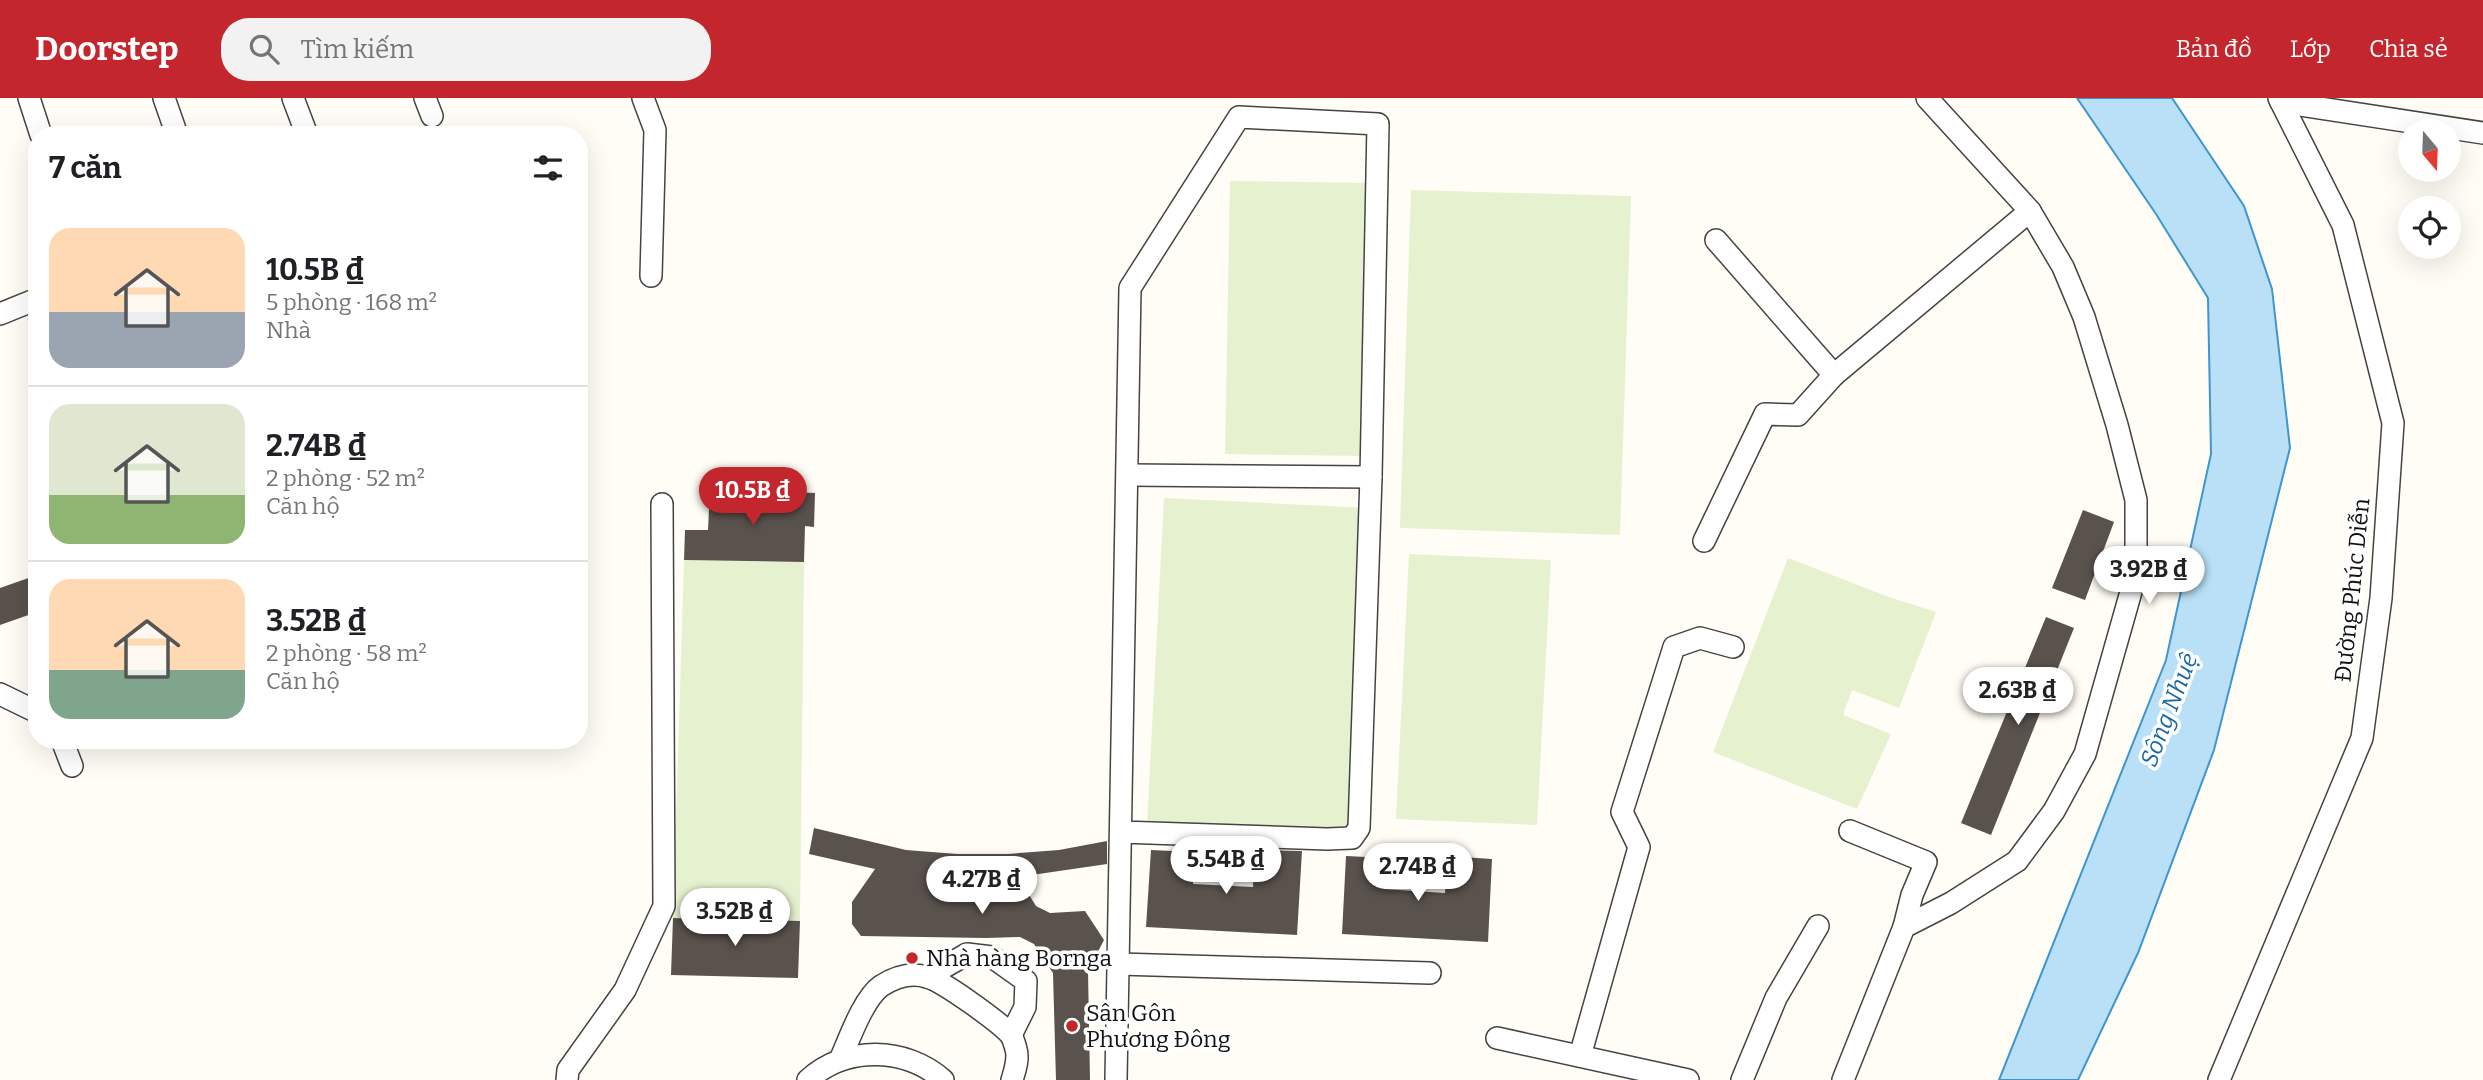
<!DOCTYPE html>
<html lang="vi">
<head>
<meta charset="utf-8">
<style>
  :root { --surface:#fff; --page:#f2f2f2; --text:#202124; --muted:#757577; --line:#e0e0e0; --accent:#c4262e }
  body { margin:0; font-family:Bitter,serif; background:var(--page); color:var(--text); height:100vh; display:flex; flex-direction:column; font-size:26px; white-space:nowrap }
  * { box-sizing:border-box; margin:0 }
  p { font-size:23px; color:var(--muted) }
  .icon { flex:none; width:38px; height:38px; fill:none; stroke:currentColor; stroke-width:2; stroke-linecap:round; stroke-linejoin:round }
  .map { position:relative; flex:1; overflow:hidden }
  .sheet { position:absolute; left:28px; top:28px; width:560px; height:623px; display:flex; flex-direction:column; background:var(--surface); border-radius:28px; box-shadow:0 7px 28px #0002 }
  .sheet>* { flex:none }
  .needle { width:46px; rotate:161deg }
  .controls { position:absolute; left:2398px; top:21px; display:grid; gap:14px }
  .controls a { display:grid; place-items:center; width:63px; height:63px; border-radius:50%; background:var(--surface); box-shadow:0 7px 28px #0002; font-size:35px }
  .price { position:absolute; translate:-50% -60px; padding:0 16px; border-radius:24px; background:#fff; color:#222; font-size:23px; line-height:46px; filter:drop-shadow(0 2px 4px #0008) }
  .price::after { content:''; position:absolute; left:50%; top:42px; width:21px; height:16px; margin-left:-10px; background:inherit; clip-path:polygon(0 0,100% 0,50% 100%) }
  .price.on { background:var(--accent); color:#fff }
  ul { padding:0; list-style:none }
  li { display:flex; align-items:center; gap:21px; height:175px; padding:0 21px }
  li+li { border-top:2px solid var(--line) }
  li span { display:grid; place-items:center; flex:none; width:196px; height:140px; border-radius:21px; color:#555 }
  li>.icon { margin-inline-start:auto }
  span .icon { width:84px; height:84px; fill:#fffc; stroke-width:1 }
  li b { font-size:30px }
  h2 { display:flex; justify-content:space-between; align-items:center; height:84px; padding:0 21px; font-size:30px }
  header { display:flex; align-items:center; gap:42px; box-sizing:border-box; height:98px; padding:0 35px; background:var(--accent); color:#fff }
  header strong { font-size:33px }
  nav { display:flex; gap:38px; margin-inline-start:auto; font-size:24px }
  .search { width:490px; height:63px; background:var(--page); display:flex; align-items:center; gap:18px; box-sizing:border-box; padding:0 24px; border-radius:28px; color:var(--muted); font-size:26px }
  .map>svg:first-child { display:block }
</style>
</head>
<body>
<header>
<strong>Doorstep</strong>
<div class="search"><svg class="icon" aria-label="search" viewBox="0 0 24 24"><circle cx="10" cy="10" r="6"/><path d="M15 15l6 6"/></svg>Tìm kiếm</div>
<nav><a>Bản đồ</a><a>Lớp</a><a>Chia sẻ</a></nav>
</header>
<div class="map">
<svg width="2483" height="982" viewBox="0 0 2483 982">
  <rect width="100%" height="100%" fill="#fffdf5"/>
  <!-- pitch -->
  <g fill="#e6f2cf">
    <polygon points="1230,83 1369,85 1365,358 1225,356"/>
    <polygon points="1411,92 1631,98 1620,437 1400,430"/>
    <polygon points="1164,400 1370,410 1353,736 1147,726"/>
    <polygon points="1409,456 1551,462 1537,727 1396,721"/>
    <polygon points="1788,460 1889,499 1936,514 1899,610 1852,592 1843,617 1891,636 1857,711 1713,654"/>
    <polygon points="684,462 804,464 800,823 673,820"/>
  </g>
  <!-- water -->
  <polygon fill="#b9e0f7" stroke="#3f96cf" stroke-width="2" points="2077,0 2172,0 2244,108 2272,191 2290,350 2214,652 2138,855 2078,982 1999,982 2166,562 2211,356 2208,200 2156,116"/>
  <!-- building -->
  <g fill="#5a524d">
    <polygon points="710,390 815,395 814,429 805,428 804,464 684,462 685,432 708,432"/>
    <polygon points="2083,412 2114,424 2085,502 2052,490"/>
    <polygon points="37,477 37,514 0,527 0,490"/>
    <polygon points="2046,519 2074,530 1991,737 1961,725"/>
    <polygon points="814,730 906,752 957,756 1008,756 1059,752 1107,743 1107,766 1018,779 1036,808 1050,815 1085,813 1104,842 1088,873 1090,982 1056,982 1053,875 1034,846 1020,839 986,840 861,838 852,826 852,804 875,771 809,756"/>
    <polygon points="1151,752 1194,754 1193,786 1253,789 1255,752 1302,753 1297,837 1146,829"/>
    <polygon points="1346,758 1386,760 1384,791 1445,795 1447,758 1492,761 1488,844 1342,836"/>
    <polygon points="673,820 800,823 798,880 671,877"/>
  </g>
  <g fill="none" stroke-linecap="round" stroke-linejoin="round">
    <!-- minor casing -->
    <g stroke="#444" stroke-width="24">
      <g id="minor">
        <polyline points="29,0 41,37"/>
        <polyline points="164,0 177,37"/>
        <polyline points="293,0 307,37"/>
        <polyline points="425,0 432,18"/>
        <polyline points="643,0 655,32 651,178"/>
        <polyline points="2281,4 2483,35"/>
        <polyline points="1716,142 1834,277 2030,113"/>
        <polyline points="0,216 37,201"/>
        <polyline points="1128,377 1371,379"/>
        <polyline points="1704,443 1765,316 1798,317 1834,277"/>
        <polyline points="0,596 37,614"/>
        <polyline points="62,642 72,668"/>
        <polyline points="1850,733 1926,764 1912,797 1904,829"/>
        <polyline points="1119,866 1430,875"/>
        <polyline points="927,879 967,856 992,859 1026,883 1025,909 1011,937"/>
        <polyline points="1497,940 1688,982"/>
        <polyline points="1580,958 1639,749 1622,714 1674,549 1700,540 1733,549"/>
        <path d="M840 962C849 942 863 901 881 888 895 879 911 874 927 879 943 883 999 924 1010 936 1013 940 1015 947 1016 951 1019 961 1015 972 1012 982"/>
        <polyline points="567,982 568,972 625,892 664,808 662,406"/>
        <path d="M808 982C846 947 906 949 943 982"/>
        <polyline points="1116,982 1130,190 1239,19 1378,26 1371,379 1359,730 1352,740 1327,741 1121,734"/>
        <polyline points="1742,982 1776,900 1818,828"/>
        <polyline points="1843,982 1904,829 1951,805 2017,763 2054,713 2085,656 2136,476 2136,402 2117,327 2084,219 2063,169 2030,113 1927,0"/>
        <polyline points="2219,982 2362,640 2381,500 2393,325 2343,127 2279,0"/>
      </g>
    </g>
    <!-- minor -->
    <use href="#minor" stroke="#fff" stroke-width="21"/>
  </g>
  <!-- markers -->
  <g fill="#c4262e" stroke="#fff" stroke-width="2.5">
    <circle cx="912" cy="860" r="7"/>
    <circle cx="1072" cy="928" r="7"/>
  </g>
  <g text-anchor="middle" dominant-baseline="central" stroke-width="7" stroke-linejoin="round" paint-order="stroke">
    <!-- street labels -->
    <g font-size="23" fill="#111" stroke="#fff">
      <text transform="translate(2352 492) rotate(-84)">Đường Phúc Diễn</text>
    </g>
    <!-- poi labels -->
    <g font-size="23" fill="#111" stroke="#fff" text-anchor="start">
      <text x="926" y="860">Nhà hàng Bornga</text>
      <text x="1086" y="915">Sân Gôn<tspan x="1086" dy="26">Phương Đông</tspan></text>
    </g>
    <!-- water labels -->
    <g font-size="24" font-style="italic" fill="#1768a6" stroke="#fff">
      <text transform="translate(2169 612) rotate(-69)">Sông Nhuệ</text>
    </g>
  </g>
</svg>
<div class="controls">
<a><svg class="needle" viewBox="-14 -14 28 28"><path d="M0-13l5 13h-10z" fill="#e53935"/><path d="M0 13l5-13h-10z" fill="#757577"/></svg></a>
<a><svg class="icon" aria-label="locate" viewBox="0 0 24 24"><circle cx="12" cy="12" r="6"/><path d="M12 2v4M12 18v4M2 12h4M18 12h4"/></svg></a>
</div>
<b class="price on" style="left:753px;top:429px">10.5B ₫</b>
<b class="price" style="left:2149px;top:508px">3.92B ₫</b>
<b class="price" style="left:2018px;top:629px">2.63B ₫</b>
<b class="price" style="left:1226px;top:798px">5.54B ₫</b>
<b class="price" style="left:1418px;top:805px">2.74B ₫</b>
<b class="price" style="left:982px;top:818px">4.27B ₫</b>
<b class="price" style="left:735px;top:850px">3.52B ₫</b>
<section class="sheet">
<h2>7 căn<svg class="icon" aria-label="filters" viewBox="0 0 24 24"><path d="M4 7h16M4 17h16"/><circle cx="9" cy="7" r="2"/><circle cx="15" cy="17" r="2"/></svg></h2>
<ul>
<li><span style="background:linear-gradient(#ffd9b3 60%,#9aa5b1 0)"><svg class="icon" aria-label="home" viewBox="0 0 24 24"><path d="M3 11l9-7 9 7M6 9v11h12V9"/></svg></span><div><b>10.5B ₫</b><p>5 phòng · 168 m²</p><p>Nhà</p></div></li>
<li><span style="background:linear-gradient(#dfe7d0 65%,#8fb573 0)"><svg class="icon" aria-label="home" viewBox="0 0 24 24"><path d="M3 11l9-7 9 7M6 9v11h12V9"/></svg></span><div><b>2.74B ₫</b><p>2 phòng · 52 m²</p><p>Căn hộ</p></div></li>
<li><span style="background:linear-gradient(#ffd9b3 65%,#7fa58c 0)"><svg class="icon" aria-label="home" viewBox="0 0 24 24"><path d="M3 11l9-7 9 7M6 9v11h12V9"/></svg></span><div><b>3.52B ₫</b><p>2 phòng · 58 m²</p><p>Căn hộ</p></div></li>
</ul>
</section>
</div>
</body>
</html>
